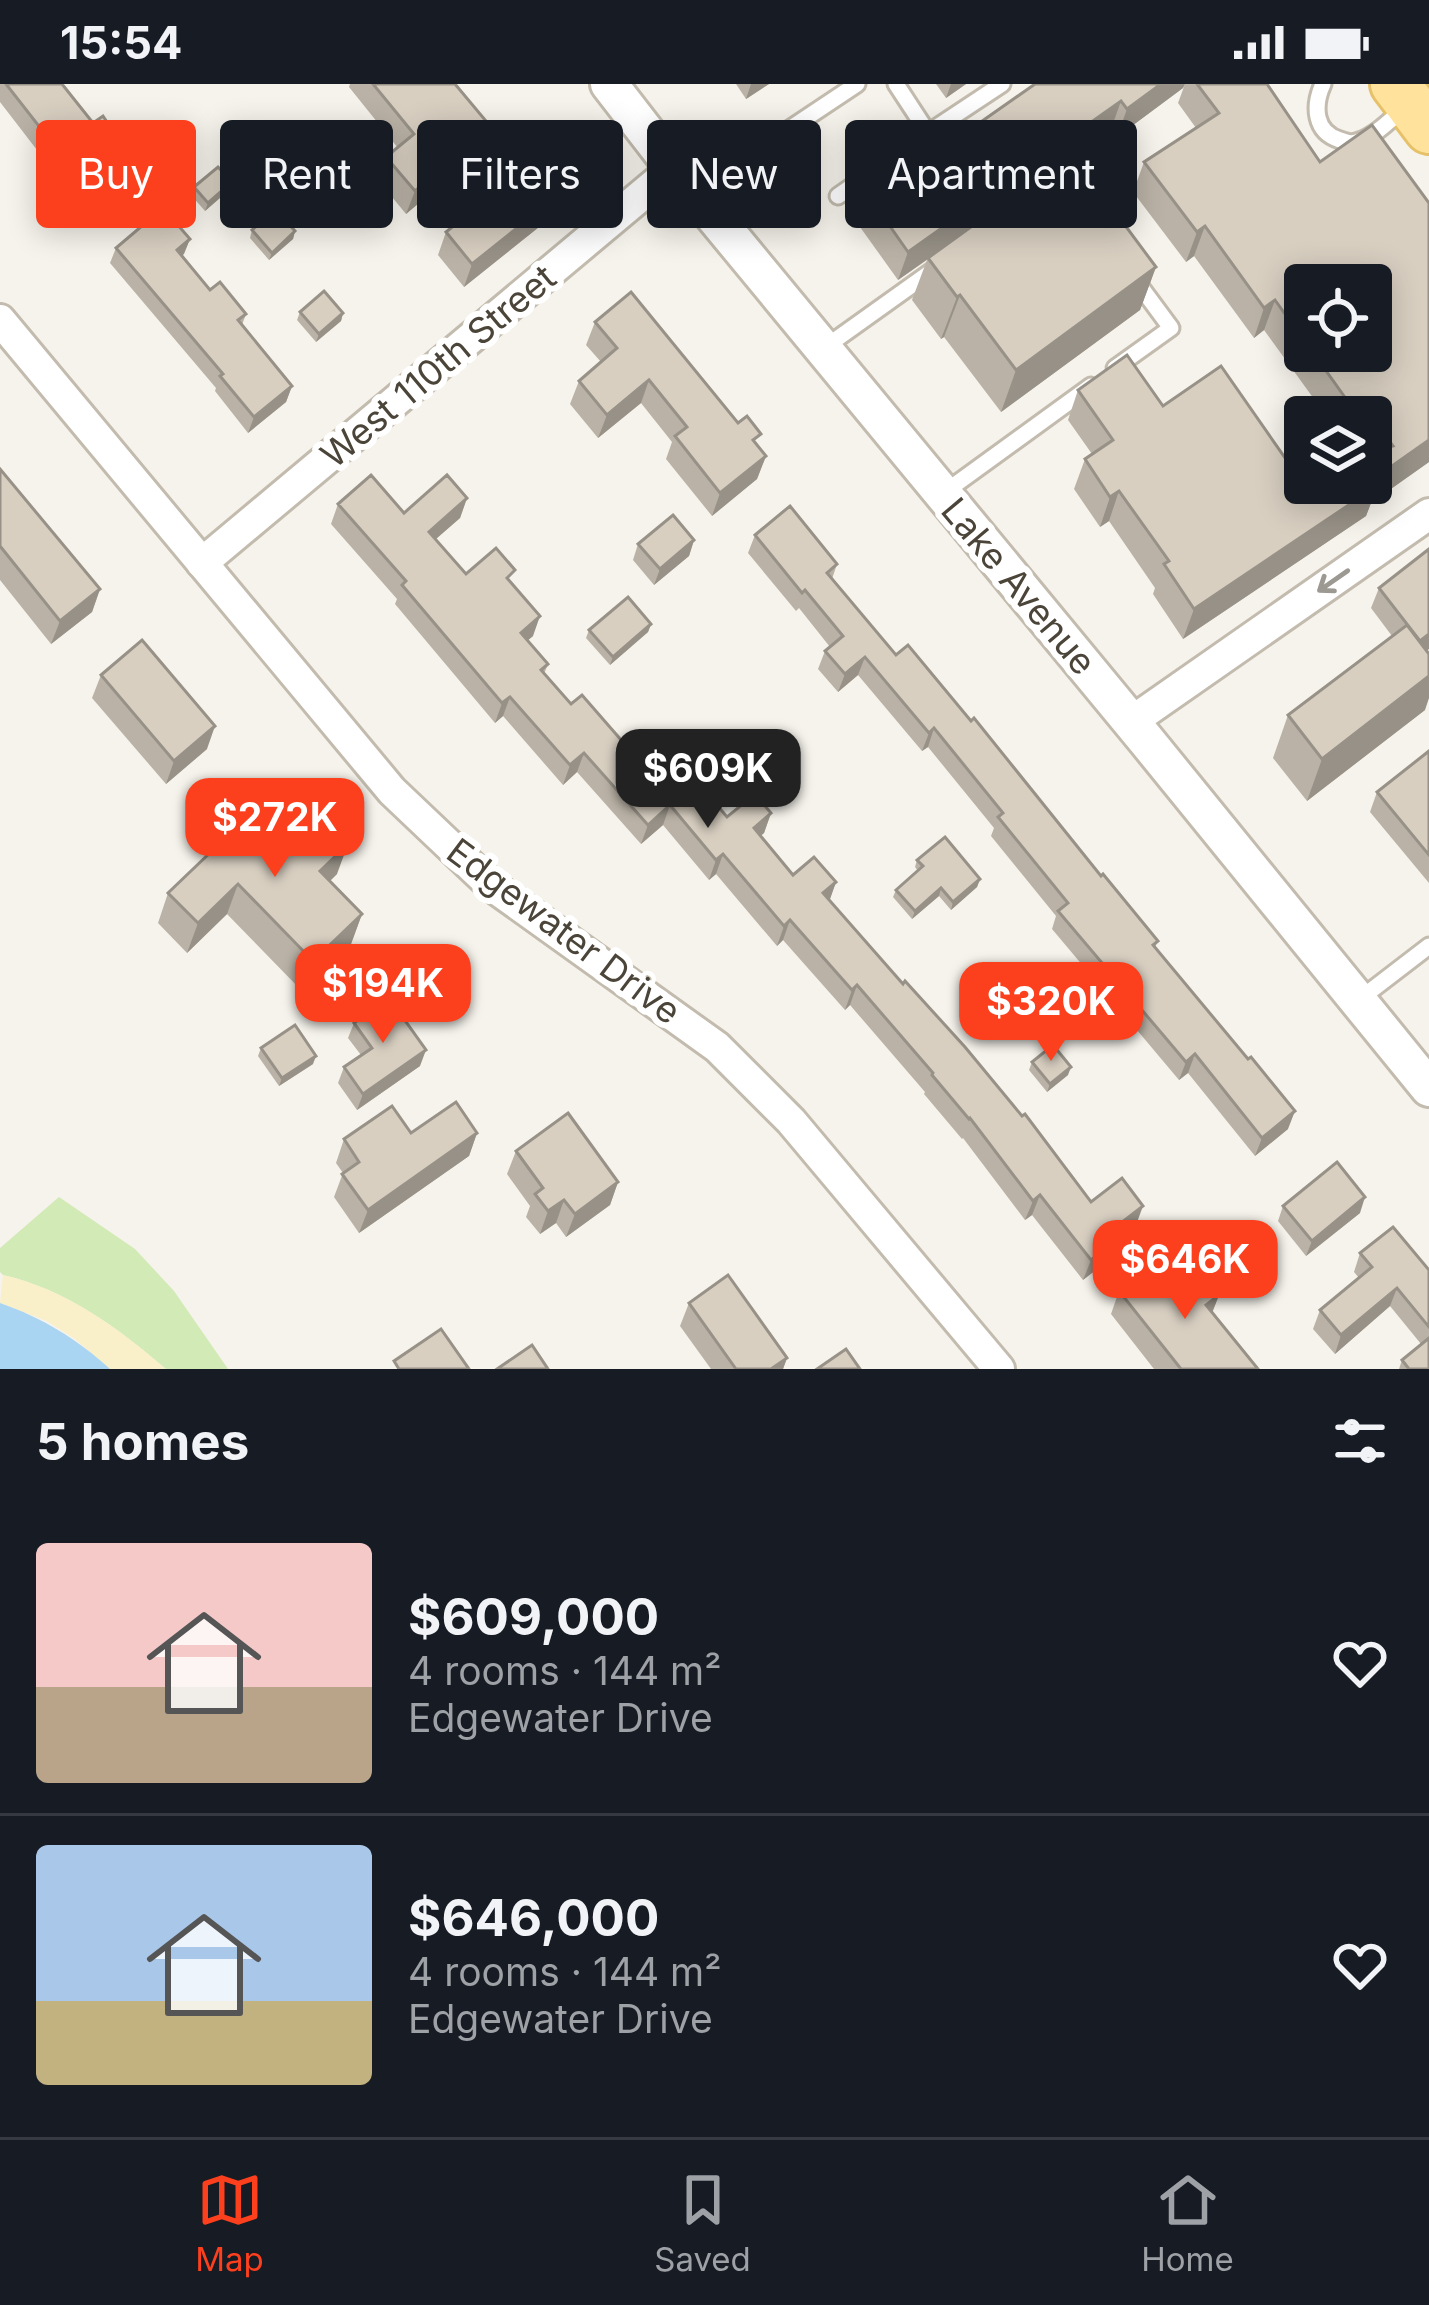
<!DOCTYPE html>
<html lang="en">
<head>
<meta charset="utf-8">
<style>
  :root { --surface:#171b24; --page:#20242c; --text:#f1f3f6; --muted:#9ea1a6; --line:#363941; --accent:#fc3f1d }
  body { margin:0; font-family:Inter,sans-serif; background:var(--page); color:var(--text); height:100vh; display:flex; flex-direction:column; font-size:45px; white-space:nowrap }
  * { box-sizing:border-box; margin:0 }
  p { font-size:39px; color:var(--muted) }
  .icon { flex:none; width:66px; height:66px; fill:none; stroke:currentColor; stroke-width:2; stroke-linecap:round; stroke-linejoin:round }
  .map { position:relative; height:1285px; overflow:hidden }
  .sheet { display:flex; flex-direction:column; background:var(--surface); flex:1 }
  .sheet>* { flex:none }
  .guide { position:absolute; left:36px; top:36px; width:1359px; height:108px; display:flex; gap:24px }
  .buttons { position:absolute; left:1284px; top:180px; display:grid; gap:24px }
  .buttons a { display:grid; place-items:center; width:108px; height:108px; border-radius:12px; background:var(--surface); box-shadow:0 6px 30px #0003; font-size:60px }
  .price { position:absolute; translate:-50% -102px; padding:0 27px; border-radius:24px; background:var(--accent); color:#fff; font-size:39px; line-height:78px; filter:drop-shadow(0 3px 6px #0008) }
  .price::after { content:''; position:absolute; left:50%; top:72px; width:36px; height:27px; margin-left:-18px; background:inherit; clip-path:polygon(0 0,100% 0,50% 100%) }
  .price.current { background:#222; color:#fff }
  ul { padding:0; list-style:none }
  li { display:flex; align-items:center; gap:36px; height:300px; padding:0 36px }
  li+li { border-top:3px solid var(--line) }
  li span { display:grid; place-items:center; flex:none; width:336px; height:240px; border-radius:12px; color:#555 }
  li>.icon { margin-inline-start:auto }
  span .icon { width:144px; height:144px; fill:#fffc; stroke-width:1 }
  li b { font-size:51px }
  h2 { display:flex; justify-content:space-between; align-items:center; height:144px; padding:0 36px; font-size:51px }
  .tag { padding:0 42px; border-radius:12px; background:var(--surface); box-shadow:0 6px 30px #0003; font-size:42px; line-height:108px }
  .tag.current { background:var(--accent); color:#fff }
  .status { display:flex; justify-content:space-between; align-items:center; height:84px; padding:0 60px; background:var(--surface); direction:ltr }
  .status svg { height:33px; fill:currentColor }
  .dock { display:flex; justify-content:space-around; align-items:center; height:168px; border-top:3px solid var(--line); background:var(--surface); font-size:33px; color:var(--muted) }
  .dock a { display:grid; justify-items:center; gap:6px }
  .dock .current { color:var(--accent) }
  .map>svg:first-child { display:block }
</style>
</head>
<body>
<div class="status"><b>15:54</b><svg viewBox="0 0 49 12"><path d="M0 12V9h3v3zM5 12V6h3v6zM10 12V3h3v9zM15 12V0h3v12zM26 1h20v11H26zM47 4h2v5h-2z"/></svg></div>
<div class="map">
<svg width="1429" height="1285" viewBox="0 0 1429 1285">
  <rect width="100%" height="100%" fill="#f6f3ec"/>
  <!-- green -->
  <path fill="#d2eab5" d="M59 1113 135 1165 174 1207 228 1285H166C117 1243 67 1206 3 1191L0 1188V1164Z"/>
  <!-- sand -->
  <path fill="#f9efc9" d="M3 1191C67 1206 117 1243 166 1285H110L75 1255 47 1237 0 1219Z"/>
  <!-- water -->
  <path fill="#a9d4f2" d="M0 1219C43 1234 77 1255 110 1285H0Z"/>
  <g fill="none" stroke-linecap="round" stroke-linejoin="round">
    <!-- service casing -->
    <g stroke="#c2bbae" stroke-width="21">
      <g id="service">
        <polyline points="896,0 928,49 1002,0"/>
        <path d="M1323 0C1313 22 1314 48 1340 56 1350 59 1350 60 1359 57 1377 51 1393 33 1407 22"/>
        <polyline points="788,46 857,0"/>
        <polyline points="838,112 928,49"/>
        <polyline points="824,264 936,184"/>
        <polyline points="1115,284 1171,244 1137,198"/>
        <polyline points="945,408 1091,302"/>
        <polyline points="1360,915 1429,862"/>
      </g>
    </g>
    <!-- minor casing -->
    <g stroke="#c2bbae" stroke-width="36">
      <g id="minor">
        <polyline points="0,236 392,707 491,801 717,963 791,1037 999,1285"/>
        <polyline points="202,479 674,84"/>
        <polyline points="1131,638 1429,430"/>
      </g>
    </g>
    <!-- tertiary casing -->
    <g stroke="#c2bbae" stroke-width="42">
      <polyline id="tertiary" points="609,0 674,84 1146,656 1429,1004"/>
    </g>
    <!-- primary casing -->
    <g stroke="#e6c16a" stroke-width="54">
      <polyline id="primary" points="1395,0 1429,45"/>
    </g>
    <!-- service -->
    <use href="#service" stroke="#fff" stroke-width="15"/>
    <!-- minor -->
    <use href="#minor" stroke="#fff" stroke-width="30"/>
    <!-- tertiary -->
    <use href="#tertiary" stroke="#fff" stroke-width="36"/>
    <!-- primary -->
    <use href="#primary" stroke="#ffe39c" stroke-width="48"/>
  </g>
  <!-- wall -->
  <g fill="#bab2a6" fill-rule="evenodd">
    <polygon points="0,0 62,0 93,39 139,86 133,104 104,124 88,101 67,116 45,85 47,79 0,18"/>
    <polygon points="350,0 455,0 544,139 464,203 438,171 446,148 451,144 426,113 406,130 378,96 386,73 398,64 349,3"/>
    <polygon points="736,0 769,0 746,15"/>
    <polygon points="936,0 966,0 946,14"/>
    <polygon points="1035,0 1185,0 1183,4 1117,53 1111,45 1073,72 1156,183 1140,226 1001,328 944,253 941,255 912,216 927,176 898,196 860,143 871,115"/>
    <path d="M1185 0H1267L1429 378 1371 419 1366 432 1183 555 1153 510 1155 504 1109 437 1100 443 1074 405 1085 375 1092 370 1068 336 1078 306 1163 322 1297 391 1371 399V333H1327L1264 246 1254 254 1194 172 1186 178 1133 108 1144 78 1196 44 1178 19ZM1305 201 1371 267H1305Z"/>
    <polygon points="194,103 229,106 205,127 191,111"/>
    <polygon points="252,146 295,147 293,155 269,176 250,154"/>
    <polygon points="190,155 182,172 210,206 246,230 242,241 292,302 286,318 248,349 215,307 216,304 110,179 116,164"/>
    <polygon points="300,228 343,229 341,237 316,258 297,236"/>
    <polygon points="595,238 757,361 766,372 757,395 712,432 666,375 672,358 641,319 598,354 570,320 579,297 601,278 586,261"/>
    <polygon points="0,385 100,505 92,528 51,560 0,496"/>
    <polygon points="467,414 460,434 436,455 466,490 511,498 533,552 528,556 548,580 544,590 571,620 622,657 644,669 690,675 686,685 727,733 771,729 764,749 760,752 793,791 836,798 829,817 1091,1118 1136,1141 1123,1152 1116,1170 1083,1196 1032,1131 1025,1136 963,1054 962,1055 924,1010 925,1008 850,921 845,926 783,856 777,862 716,790 709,796 663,741 641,760 577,688 563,701 503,632 495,639 395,520 397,515 331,440 338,420 404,429"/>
    <polygon points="755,451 837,480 832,495 896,571 1101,792 1158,857 1155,863 1288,1045 1255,1072 1188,989 1179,996 1052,845 1056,832 991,752 994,744 928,663 922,667 858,591 838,608 818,585 825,567 830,563 799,524 796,527 748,469"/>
    <polygon points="694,456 689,472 654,501 633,476 638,460"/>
    <polygon points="1379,504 1427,567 1425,626 1307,717 1273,674 1288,631 1392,552 1371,524"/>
    <polygon points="651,540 648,548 610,581 586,554 589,546"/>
    <polygon points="101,591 207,665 166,700 92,614"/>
    <polygon points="1429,667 1429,799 1370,728 1377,708"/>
    <polygon points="297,757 337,790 330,797 362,830 351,860 302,907 227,830 187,869 158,839 168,809"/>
    <polygon points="917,776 980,795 977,803 951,826 939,812 912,835 893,813 896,806 918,787 915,783"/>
    <polygon points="972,902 1008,915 987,932 969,910"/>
    <polygon points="354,939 420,982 357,1026 338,999 344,983 361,971 348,954"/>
    <polygon points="261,964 313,980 279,1002 258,972"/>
    <polygon points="1032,978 1068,991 1047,1008 1029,986"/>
    <polygon points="411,1049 477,1049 469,1072 359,1149 334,1113 343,1089 336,1079 344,1055"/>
    <polygon points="516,1067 618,1098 610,1121 566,1153 556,1139 540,1150 526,1133 530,1122 507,1090"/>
    <polygon points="1283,1122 1360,1129 1306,1172 1278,1137"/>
    <polygon points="1360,1169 1429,1186 1429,1285 1399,1285 1402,1276 1421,1260 1390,1222 1335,1270 1313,1245 1320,1226 1359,1194 1354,1188"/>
    <polygon points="1174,1206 1219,1211 1212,1229 1258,1285 1154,1285 1111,1230 1119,1207"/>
    <polygon points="689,1219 787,1274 783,1285 711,1285 680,1242"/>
  </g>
  <!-- shaded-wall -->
  <g fill="#979187">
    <polygon points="751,0 769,0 746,15"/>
    <polygon points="951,0 966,0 946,14"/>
    <polygon points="1161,0 1185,0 1183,4 1117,53 1127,25"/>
    <polygon points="1121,17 1111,45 898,196 908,168"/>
    <polygon points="95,84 88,101 67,116 73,98"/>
    <polygon points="139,86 133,104 104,124 110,106"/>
    <polygon points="435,90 426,113 406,130 415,107"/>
    <polygon points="232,98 229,106 205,127 208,119"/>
    <polygon points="552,116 544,139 464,203 472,180"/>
    <polygon points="1205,142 1194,172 1186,178 1197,148"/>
    <polygon points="295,147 293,155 269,176 272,169"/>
    <polygon points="190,155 184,170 171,182 177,166"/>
    <polygon points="1156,183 1140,226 1001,328 1016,286"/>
    <polygon points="960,211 944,253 941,255 957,213"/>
    <polygon points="1275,216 1264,246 1254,254 1264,224"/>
    <polygon points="343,229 341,237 316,258 319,250"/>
    <polygon points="649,296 641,319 598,354 607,331"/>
    <polygon points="292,302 286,318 248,349 254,333"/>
    <polygon points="1363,320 1358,333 1352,333 1354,326"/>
    <polygon points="1429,356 1429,378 1371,419 1366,432 1183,555 1194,525"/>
    <polygon points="766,372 757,395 712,432 720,409"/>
    <polygon points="1119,407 1109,437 1100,443 1110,413"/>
    <polygon points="467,414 460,434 422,467 429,448"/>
    <polygon points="694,456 689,472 654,501 660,485"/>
    <polygon points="100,505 92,528 51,560 60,537"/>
    <polygon points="540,532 533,552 514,568 521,549"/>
    <polygon points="651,540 648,548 610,581 613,573"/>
    <polygon points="1429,550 1429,565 1413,578 1420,557"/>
    <polygon points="865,573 858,591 838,608 845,590"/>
    <polygon points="1429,592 1429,614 1425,626 1307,717 1322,675"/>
    <polygon points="510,613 503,632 495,639 502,619"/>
    <polygon points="215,642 207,665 166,700 174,677"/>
    <polygon points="934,644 928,663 922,667 929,649"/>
    <polygon points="584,669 577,688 563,701 570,681"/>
    <polygon points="670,721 663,741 641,760 648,741"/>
    <polygon points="771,729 764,749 747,764 754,744"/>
    <polygon points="348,760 337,790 309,817 320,787"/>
    <polygon points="723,770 716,790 709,796 716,776"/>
    <polygon points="980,795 977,803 951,826 953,818"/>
    <polygon points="836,798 829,818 823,809"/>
    <polygon points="238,800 227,830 187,869 198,839"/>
    <polygon points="941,804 939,812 912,835 915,827"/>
    <polygon points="362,830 351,860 302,907 313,877"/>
    <polygon points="790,836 783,856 777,862 784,842"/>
    <polygon points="857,901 850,921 845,926 852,906"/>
    <polygon points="1011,907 1008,915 987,932 990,924"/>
    <polygon points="426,966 420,982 357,1026 363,1010"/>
    <polygon points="1195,970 1188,989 1179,996 1186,978"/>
    <polygon points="316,972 313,980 279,1002 282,994"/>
    <polygon points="1071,983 1068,991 1047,1008 1050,1000"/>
    <polygon points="1295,1027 1288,1045 1255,1072 1262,1054"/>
    <polygon points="477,1049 469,1072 359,1149 368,1126"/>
    <polygon points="618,1098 610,1121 566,1153 575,1130"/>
    <polygon points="1040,1111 1032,1131 1025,1136 1033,1117"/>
    <polygon points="1365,1113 1360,1129 1306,1172 1312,1157"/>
    <polygon points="564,1116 556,1139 540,1150 548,1127"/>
    <polygon points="1143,1122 1136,1141 1123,1152 1116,1170 1083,1196 1091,1176 1117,1142"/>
    <polygon points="1397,1204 1390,1222 1335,1270 1341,1251"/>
    <polygon points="1219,1211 1210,1234 1206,1221"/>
    <polygon points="787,1274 783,1285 771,1285"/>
  </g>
  <!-- building -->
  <g fill="#d8cfc1" stroke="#979187" stroke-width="3">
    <polygon points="6,0 62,0 93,39 103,32 139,86 110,106 95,84 73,98 52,67 56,64"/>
    <polygon points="373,0 455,0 552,116 472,180 446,148 467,131 435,90 415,107 386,73 414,50"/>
    <polygon points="1035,0 1161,0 1127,25 1121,17 908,168 871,115"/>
    <polygon points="1197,0 1267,0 1320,78 1372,41 1429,119 1429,356 1372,396 1377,402 1194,525 1164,480 1169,477 1119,407 1110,413 1085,375 1113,356 1078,306 1127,271 1163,322 1221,282 1297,391 1305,386 1305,399 1371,399 1371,369 1393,362 1363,320 1354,326 1312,267 1371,267 1371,201 1305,201 1305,258 1275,216 1264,224 1205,142 1197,148 1144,78 1219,29"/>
    <polygon points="1072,70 1156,183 1016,286 960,211 957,213 928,174"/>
    <polygon points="218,83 232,98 208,119 194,103"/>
    <polygon points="163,124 190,155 177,166 210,206 220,198 246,230 238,236 292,302 254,333 220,292 223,290 116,164"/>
    <polygon points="276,126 295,147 272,169 252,146"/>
    <polygon points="324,207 343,229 319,250 300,228"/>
    <polygon points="631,208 738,339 747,332 761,350 753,356 766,372 720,409 675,352 687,343 649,296 607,331 579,297 617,264 595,238"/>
    <polygon points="0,385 100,505 60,537 0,462"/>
    <polygon points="371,391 404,429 447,391 467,414 429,448 466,490 496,464 515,486 507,494 540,532 521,549 548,580 541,586 571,620 582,611 622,657 628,651 644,669 667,648 690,675 683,681 727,733 755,710 771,729 754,744 793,791 814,773 836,798 823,809 903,900 905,897 965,963 1022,1032 1025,1030 1091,1118 1122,1094 1143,1122 1117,1142 1123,1151 1091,1176 1040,1111 1033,1117 970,1034 969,1035 932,991 933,989 857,901 852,906 790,836 784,842 723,770 716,776 670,721 648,741 584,669 570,681 510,613 502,619 402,501 406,497 338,420"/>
    <polygon points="790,422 837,480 827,489 896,571 908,561 971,637 974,634 1101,792 1103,790 1158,857 1153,861 1248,975 1251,973 1295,1027 1262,1054 1195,970 1186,978 1058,827 1068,819 998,733 1003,729 934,644 929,649 865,573 845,590 825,567 843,552 805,506 802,509 755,451"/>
    <polygon points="673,431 694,456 660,485 638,460"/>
    <polygon points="1429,465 1429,550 1420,557 1379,504"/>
    <polygon points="628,513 651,540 613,573 589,546"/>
    <polygon points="1407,541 1429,570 1429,592 1322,675 1288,631"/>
    <polygon points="142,556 215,642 174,677 101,591"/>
    <polygon points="1429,667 1429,771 1377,708"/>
    <polygon points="261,720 297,757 322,733 348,760 320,787 362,830 313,877 238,800 198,839 168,809"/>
    <polygon points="945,753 980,795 953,818 941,804 915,827 896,806 923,782 917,776"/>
    <polygon points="994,885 1011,907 990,924 972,902"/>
    <polygon points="389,914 426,966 363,1010 344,983 372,964 354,939"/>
    <polygon points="295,941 316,972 282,994 261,964"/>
    <polygon points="1053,961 1071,983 1050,1000 1032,978"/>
    <polygon points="456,1018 477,1049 368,1126 342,1090 359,1078 344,1055 392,1022 411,1049"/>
    <polygon points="568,1029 618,1098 575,1130 564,1116 548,1127 535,1110 543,1104 516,1067"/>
    <polygon points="1337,1078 1365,1113 1312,1157 1283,1122"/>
    <polygon points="1393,1143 1429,1186 1429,1243 1397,1204 1341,1251 1320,1226 1372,1183 1360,1169"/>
    <polygon points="1153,1180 1174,1206 1199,1187 1219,1211 1206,1221 1258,1285 1181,1285 1119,1207"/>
    <polygon points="728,1191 787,1274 771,1285 736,1285 689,1219"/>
    <polygon points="441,1245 469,1285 399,1285 394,1277"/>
    <polygon points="1429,1254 1429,1285 1409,1285 1402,1276"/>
    <polygon points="532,1261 548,1285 497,1285"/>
    <polygon points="846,1265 860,1285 817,1285"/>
  </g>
  <!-- one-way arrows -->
  <defs><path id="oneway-shaft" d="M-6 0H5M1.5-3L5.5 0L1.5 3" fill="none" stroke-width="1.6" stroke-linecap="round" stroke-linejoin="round" transform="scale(3)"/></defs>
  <use stroke="#9c9892" href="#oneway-shaft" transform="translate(1333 497) rotate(145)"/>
  <g text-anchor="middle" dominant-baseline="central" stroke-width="12" stroke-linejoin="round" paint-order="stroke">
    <!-- street labels -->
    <g font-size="36" fill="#4b4439" stroke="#fff">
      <text transform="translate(438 282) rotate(-40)">West 110th Street</text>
      <text transform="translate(1019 502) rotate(50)">Lake Avenue</text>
      <text transform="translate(564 847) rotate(37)">Edgewater Drive</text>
    </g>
  </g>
</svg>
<div class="buttons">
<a><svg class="icon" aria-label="locate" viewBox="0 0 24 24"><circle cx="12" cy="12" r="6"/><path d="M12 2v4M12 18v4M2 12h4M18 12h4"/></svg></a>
<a><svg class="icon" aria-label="layers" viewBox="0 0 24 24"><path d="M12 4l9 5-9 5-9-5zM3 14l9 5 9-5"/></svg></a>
</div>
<b class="price current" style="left:708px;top:747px">$609K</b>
<b class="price" style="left:275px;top:796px">$272K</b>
<b class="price" style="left:383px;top:962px">$194K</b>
<b class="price" style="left:1051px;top:980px">$320K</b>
<b class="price" style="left:1185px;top:1238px">$646K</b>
<div class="guide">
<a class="tag current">Buy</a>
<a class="tag">Rent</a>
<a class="tag">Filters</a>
<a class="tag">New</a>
<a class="tag">Apartment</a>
</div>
</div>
<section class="sheet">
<h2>5 homes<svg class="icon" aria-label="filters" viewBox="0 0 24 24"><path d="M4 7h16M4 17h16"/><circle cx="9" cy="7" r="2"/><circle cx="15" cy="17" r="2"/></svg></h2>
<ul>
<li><span style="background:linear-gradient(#f6c9c9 60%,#b9a48a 0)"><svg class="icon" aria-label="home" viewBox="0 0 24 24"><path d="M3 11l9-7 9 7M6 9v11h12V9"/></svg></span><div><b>$609,000</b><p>4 rooms · 144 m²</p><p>Edgewater Drive</p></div><svg class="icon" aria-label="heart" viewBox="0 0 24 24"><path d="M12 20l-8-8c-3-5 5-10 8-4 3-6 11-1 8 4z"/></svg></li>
<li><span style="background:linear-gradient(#a9c7e8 65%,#c2b280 0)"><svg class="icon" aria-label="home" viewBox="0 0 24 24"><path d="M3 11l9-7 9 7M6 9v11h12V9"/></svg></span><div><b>$646,000</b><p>4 rooms · 144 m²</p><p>Edgewater Drive</p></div><svg class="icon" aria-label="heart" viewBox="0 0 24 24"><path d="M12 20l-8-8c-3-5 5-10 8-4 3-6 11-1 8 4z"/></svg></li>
</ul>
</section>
<nav class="dock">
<a class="current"><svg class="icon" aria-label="map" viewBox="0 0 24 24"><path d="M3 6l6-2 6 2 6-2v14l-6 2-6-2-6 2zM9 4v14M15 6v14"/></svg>Map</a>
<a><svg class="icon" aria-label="saved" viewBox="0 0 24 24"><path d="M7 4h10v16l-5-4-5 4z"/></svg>Saved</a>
<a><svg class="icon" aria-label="home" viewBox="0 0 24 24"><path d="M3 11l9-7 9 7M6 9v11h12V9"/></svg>Home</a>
</nav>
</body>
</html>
